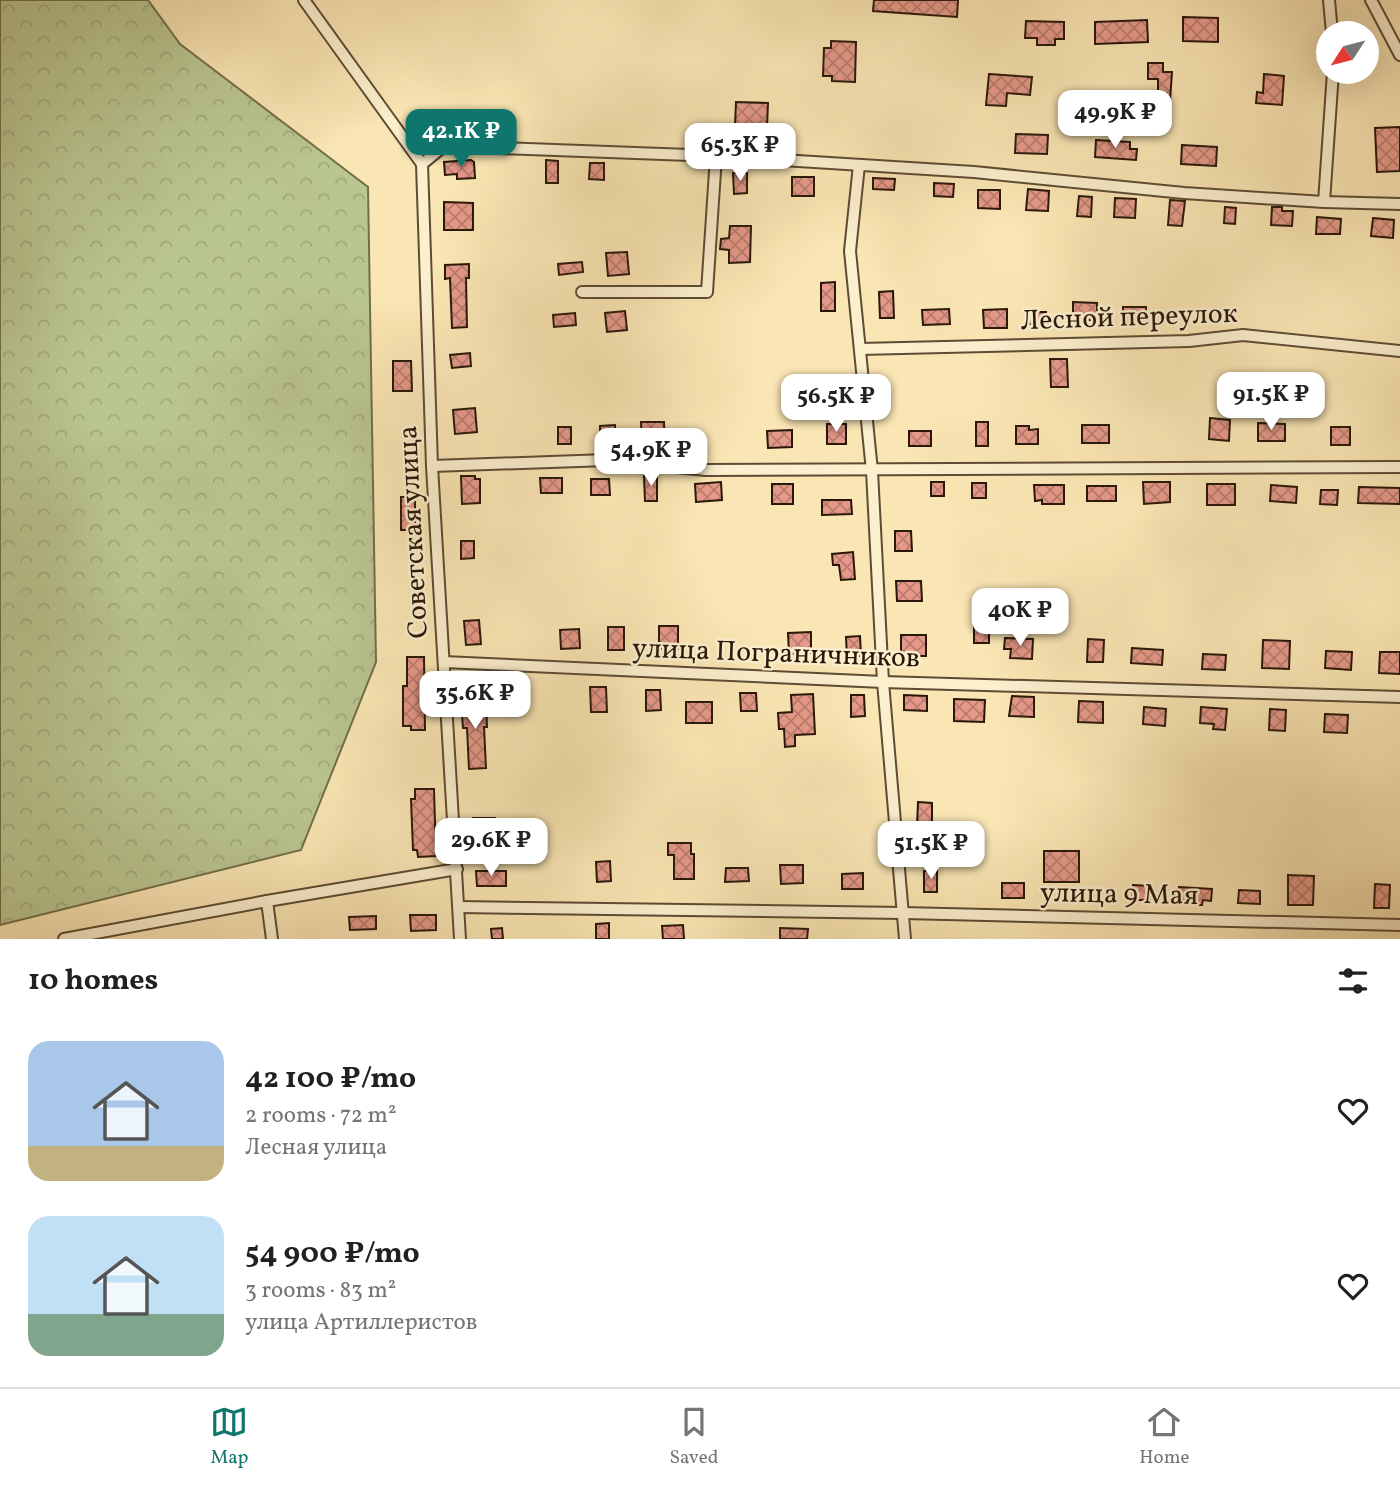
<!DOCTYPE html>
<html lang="en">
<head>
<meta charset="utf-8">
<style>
  :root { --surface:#fff; --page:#f2f2f2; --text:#202124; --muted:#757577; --line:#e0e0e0; --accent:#0f766e }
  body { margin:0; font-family:Vollkorn,serif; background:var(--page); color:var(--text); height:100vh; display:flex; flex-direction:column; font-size:26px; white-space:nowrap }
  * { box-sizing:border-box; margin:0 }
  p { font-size:23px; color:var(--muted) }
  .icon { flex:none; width:38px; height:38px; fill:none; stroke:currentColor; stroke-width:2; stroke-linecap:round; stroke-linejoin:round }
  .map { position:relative; height:939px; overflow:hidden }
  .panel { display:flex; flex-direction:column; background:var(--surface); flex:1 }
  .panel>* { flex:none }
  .needle { width:46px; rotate:234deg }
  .buttons { position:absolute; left:1316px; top:21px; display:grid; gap:14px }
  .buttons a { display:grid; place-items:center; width:63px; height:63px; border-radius:50%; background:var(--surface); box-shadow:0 7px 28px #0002; font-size:35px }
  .price { position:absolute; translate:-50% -60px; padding:0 16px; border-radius:14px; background:#fff; color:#222; font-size:23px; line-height:46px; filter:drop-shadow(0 2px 4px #0008) }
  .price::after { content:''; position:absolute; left:50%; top:42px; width:21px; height:16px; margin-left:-10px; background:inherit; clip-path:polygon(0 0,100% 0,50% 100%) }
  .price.on { background:var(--accent); color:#fff }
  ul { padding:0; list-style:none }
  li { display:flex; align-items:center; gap:21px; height:175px; padding:0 28px }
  li span { display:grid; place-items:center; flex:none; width:196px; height:140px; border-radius:21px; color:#555 }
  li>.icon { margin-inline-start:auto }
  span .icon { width:84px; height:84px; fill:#fffc; stroke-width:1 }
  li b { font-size:30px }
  h2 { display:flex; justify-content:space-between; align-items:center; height:84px; padding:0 28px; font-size:30px }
  .dock { display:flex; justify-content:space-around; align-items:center; height:98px; border-top:2px solid var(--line); background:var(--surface); font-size:19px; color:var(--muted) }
  .dock a { display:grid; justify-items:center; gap:4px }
  .dock .on { color:var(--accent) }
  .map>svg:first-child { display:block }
</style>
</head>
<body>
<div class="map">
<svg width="1400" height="939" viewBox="0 0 1400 939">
  <defs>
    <pattern id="forest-crowns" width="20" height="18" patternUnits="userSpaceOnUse" patternTransform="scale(1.75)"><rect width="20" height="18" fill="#bac690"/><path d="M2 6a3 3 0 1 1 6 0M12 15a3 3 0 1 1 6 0" fill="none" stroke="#a0a97b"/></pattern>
    <pattern id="building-cross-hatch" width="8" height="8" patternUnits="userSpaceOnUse" patternTransform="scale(1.75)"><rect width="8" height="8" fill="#e69989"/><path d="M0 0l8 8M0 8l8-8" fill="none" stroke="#ba7c6e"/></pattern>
  </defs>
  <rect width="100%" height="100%" fill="#fae6b4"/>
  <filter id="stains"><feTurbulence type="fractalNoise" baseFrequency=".00286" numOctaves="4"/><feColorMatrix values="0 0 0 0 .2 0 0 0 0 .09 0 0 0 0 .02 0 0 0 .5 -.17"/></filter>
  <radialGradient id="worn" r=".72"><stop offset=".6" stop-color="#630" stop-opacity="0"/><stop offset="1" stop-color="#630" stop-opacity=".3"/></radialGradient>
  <!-- forest -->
  <polygon fill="url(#forest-crowns)" stroke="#726e4c" stroke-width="2" points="0,0 148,0 180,44 368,187 376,662 301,850 0,925"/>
  <!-- building -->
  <g fill="url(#building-cross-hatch)" stroke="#291709" stroke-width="2">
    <polygon points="874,0 958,0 957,17 873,11"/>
    <polygon points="1183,17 1218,18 1218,42 1183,41"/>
    <polygon points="1147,20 1148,42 1095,44 1095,22"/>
    <polygon points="1026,21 1064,22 1064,39 1055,39 1055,45 1037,45 1037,38 1025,38"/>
    <polygon points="831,41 856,42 855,82 832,81 832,76 823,76 824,48 831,48"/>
    <polygon points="1148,63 1163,63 1163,72 1172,72 1170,101 1158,101 1158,79 1148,79"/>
    <polygon points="989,74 1032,77 1030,95 1007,93 1006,106 986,105"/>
    <polygon points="1264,74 1284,76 1282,105 1256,103 1257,92 1263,93"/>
    <polygon points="736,102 768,103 767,127 735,126"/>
    <polygon points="1400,127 1400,171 1377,172 1375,128"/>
    <polygon points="1016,134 1048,135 1047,154 1015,153"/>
    <polygon points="1096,140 1130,142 1130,149 1137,149 1136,160 1095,157"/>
    <polygon points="1182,145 1217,147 1216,166 1181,164"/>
    <polygon points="471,160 474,162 475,178 457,179 457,174 445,175 444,162"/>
    <polygon points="546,160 558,161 558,183 546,183"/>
    <polygon points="590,163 604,163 604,180 589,179"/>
    <polygon points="733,173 747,173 747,193 734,194"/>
    <rect x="792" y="177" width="22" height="19"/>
    <polygon points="873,178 895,179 894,190 873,189"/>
    <polygon points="934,183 954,184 953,197 934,196"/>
    <polygon points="1028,189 1049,191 1048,211 1026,210"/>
    <polygon points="978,190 1000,190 1000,209 978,208"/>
    <polygon points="1079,196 1092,197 1091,217 1077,216"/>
    <polygon points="1115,198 1136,199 1135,218 1114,217"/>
    <polygon points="1170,200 1185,201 1182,226 1168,225"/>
    <polygon points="444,202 473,203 473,230 444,230"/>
    <polygon points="1225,207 1236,208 1235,224 1224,223"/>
    <polygon points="1272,207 1282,207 1282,211 1293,211 1292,226 1271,225"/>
    <polygon points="1317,217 1341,219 1340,234 1316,234"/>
    <polygon points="1373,218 1394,220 1393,238 1371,236"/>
    <polygon points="730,226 751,226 750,262 729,263 729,250 720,249 721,239 729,238"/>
    <polygon points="627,252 629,274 608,276 606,253"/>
    <polygon points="582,262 583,272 559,275 558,264"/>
    <polygon points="469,264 469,278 466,278 467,327 452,328 450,278 445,279 445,265"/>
    <polygon points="835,282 835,311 821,311 821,283"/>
    <polygon points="893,291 894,318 880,318 879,292"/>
    <polygon points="1073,302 1097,303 1097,320 1073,320"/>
    <rect x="1123" y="307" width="23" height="16"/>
    <polygon points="949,309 950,324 923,325 922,310"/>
    <polygon points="1007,309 1007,328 984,328 983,310"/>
    <polygon points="625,311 627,330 607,332 605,313"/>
    <rect x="1029" y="312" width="17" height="12"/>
    <polygon points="575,313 576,325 554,327 553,315"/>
    <polygon points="470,353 471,366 452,368 450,355"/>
    <polygon points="1050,359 1067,359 1068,387 1051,387"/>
    <polygon points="393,361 411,361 412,391 393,391"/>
    <polygon points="475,408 477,432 455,434 453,410"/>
    <polygon points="1210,418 1230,420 1229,441 1209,439"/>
    <polygon points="641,422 664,422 665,446 652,446 652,451 642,451"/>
    <rect x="976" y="422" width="12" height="24"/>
    <polygon points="1258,423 1285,424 1285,441 1258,441"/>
    <rect x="827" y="424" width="19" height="20"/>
    <polygon points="615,425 616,445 600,445 600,426"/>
    <rect x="1082" y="425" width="27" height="18"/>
    <polygon points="1016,426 1029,426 1029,430 1038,429 1038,444 1016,444"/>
    <rect x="558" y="427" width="13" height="17"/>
    <rect x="1331" y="427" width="19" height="18"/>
    <polygon points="792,430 792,447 768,448 767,431"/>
    <rect x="909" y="431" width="22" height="15"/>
    <polygon points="657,475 657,501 645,501 644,476"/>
    <polygon points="461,476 475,476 475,479 480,479 480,503 462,504"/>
    <polygon points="540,478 562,478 562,493 541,493"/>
    <polygon points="591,479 609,479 610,495 591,495"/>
    <polygon points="721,482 722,500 696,502 695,484"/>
    <rect x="931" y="482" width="13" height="14"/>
    <polygon points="1143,482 1170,482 1170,502 1144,504"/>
    <rect x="972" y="483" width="14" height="15"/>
    <rect x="772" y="484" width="21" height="20"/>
    <rect x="1207" y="484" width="28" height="21"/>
    <polygon points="1034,485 1064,485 1064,504 1042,504 1042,500 1035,501"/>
    <polygon points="1271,485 1297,487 1296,503 1270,501"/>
    <rect x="1087" y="486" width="29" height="15"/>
    <polygon points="1359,487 1400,488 1400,504 1358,503"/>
    <polygon points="1321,490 1338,490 1337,505 1320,504"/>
    <rect x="401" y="497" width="14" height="33"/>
    <polygon points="822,500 851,500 852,514 822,515"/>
    <polygon points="895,531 911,531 912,551 895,551"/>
    <polygon points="461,541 474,541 474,558 461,559"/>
    <polygon points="853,552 855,579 841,580 839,565 833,565 832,554"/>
    <polygon points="896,581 921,581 922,601 897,601"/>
    <polygon points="479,620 481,644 466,645 464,621"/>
    <rect x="659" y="626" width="19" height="23"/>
    <rect x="608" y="627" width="16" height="23"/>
    <rect x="974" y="627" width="15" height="16"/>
    <polygon points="579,629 580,648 561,649 560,630"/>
    <polygon points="811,632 811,653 789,654 788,633"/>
    <rect x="901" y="635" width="25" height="21"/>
    <polygon points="860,636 861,656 847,657 846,637"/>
    <polygon points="1005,638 1033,639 1032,659 1010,658 1011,649 1004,649"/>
    <polygon points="1088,639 1104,640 1103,662 1087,662"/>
    <polygon points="1263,640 1290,641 1289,669 1262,668"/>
    <polygon points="1132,648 1163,650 1162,665 1131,663"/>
    <polygon points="1326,651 1352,652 1351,670 1325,668"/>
    <polygon points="1380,652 1400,652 1400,674 1379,673"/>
    <polygon points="1203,654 1226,655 1225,670 1202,669"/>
    <polygon points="407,657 424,657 425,730 411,730 411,726 403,726 403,686 407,686"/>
    <polygon points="590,687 606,687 607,712 591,712"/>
    <polygon points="646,690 660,690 661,710 646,711"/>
    <polygon points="740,693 756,693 757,711 741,711"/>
    <polygon points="813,694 815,734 795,735 795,746 785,747 784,729 779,729 778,713 792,712 791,695"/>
    <polygon points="851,695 864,695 865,716 851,717"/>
    <polygon points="904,695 927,696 927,711 904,710"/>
    <polygon points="1012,696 1034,697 1034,717 1009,716"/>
    <polygon points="486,699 487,727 484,727 486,768 469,769 467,728 463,728 461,701"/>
    <polygon points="954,699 985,700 984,722 954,721"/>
    <polygon points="1079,701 1103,702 1103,723 1078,722"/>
    <rect x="686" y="702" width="26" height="21"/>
    <polygon points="1144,707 1166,709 1165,726 1143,724"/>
    <polygon points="1201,707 1227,709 1225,730 1213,729 1214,724 1200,723"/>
    <polygon points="1270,709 1286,710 1285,731 1269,730"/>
    <polygon points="1325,714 1348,715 1347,733 1324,732"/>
    <polygon points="415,789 434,789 436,856 418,857 417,850 413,850 411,799 415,799"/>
    <polygon points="918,802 932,803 932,826 917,826"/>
    <polygon points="473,818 495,818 495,837 474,837"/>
    <polygon points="668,843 691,843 691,854 694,854 694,879 674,879 674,855 668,855"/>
    <rect x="1044" y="851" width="35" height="31"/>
    <polygon points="610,861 611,881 597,882 596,862"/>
    <polygon points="780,865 803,865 803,883 781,884"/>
    <polygon points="726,868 748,868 749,881 725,882"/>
    <polygon points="937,870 937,892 924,892 924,871"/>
    <polygon points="476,871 506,871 506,886 477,886"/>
    <polygon points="863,873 863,889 842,889 842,874"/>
    <polygon points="1288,875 1314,876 1313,905 1288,905"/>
    <rect x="1002" y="883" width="22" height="15"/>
    <polygon points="1375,884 1390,885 1389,908 1374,908"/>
    <polygon points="1133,885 1151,886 1150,900 1132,900"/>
    <polygon points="1179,887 1212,889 1211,901 1203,900 1202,905 1190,905 1190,900 1179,900"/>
    <polygon points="1239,890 1260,891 1260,904 1238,903"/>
    <polygon points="410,915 436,915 436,930 411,931"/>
    <polygon points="376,916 376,929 350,930 349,917"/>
    <polygon points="609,923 609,939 596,939 596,924"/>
    <polygon points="683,925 684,939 663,939 662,926"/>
    <polygon points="502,928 503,939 492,939 491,929"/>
    <polygon points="780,928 808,929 807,939 780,939"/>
  </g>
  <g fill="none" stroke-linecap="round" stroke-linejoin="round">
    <!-- street casing -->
    <g stroke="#5d4b34" stroke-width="14">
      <g id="street">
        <polyline points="304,0 422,164"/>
        <polyline points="1329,0 1332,33"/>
        <polyline points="1371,0 1400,55"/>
        <polyline points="422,164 444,146 716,156 974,172 1184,193 1324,202 1400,204"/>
        <polyline points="422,164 432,466 460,939"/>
        <polyline points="859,165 850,251 872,471 883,682 905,939"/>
        <polyline points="1324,202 1333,72"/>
        <polyline points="582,292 707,292 716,156"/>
        <polyline points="860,349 1189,341 1243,335 1400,351"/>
        <polyline points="432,466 607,460 706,470 1400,467"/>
        <polyline points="444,662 883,682 1400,697"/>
        <polyline points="267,901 272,939"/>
        <polyline points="459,907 903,913 1400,925"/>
        <polyline points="64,939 267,901 457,869"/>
      </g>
    </g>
    <!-- street -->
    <use href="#street" stroke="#fcefce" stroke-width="10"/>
  </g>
  <g text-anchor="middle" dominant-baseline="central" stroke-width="5" stroke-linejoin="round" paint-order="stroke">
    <!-- street labels -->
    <g font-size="28" fill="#291709" stroke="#fcefce">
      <text transform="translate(1129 318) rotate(-2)">Лесной переулок</text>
      <text transform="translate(414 532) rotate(-93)">Советская улица</text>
      <text transform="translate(776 654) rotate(2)">улица Пограничников</text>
      <text transform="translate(1119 895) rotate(1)">улица 9 Мая</text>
    </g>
  </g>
  <rect width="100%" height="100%" filter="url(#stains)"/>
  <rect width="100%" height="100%" fill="url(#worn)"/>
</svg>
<div class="buttons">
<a><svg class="needle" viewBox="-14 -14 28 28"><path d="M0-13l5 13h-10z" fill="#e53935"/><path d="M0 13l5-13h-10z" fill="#757577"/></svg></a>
</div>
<b class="price" style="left:1115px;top:150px">49.9K ₽</b>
<b class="price on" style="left:461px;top:169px">42.1K ₽</b>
<b class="price" style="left:740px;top:183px">65.3K ₽</b>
<b class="price" style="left:1271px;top:432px">91.5K ₽</b>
<b class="price" style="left:836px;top:434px">56.5K ₽</b>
<b class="price" style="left:651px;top:488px">54.9K ₽</b>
<b class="price" style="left:1020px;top:648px">40K ₽</b>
<b class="price" style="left:475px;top:731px">35.6K ₽</b>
<b class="price" style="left:491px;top:878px">29.6K ₽</b>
<b class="price" style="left:931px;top:881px">51.5K ₽</b>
</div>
<section class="panel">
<h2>10 homes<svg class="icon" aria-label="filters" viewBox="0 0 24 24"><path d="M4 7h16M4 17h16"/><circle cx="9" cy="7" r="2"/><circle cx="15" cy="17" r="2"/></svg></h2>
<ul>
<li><span style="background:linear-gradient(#a9c7e8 75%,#c2b280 0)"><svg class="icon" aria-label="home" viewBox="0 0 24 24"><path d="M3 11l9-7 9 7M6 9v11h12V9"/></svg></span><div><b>42 100 ₽/mo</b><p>2 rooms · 72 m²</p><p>Лесная улица</p></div><svg class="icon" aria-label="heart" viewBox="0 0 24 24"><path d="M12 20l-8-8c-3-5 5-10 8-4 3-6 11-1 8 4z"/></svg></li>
<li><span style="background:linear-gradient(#bfe0f5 70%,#7fa58c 0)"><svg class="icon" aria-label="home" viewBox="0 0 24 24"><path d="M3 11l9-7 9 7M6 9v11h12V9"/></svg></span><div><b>54 900 ₽/mo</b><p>3 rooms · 83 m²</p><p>улица Артиллеристов</p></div><svg class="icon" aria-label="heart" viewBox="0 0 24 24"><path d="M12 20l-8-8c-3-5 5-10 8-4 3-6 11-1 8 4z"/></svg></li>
</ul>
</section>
<nav class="dock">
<a class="on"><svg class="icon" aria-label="map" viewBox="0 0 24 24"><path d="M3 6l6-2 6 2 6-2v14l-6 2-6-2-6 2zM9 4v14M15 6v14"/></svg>Map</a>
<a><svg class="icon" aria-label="saved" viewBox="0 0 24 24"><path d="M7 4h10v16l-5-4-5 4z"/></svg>Saved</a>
<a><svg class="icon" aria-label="home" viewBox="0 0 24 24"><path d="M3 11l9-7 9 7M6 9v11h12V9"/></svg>Home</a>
</nav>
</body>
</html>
